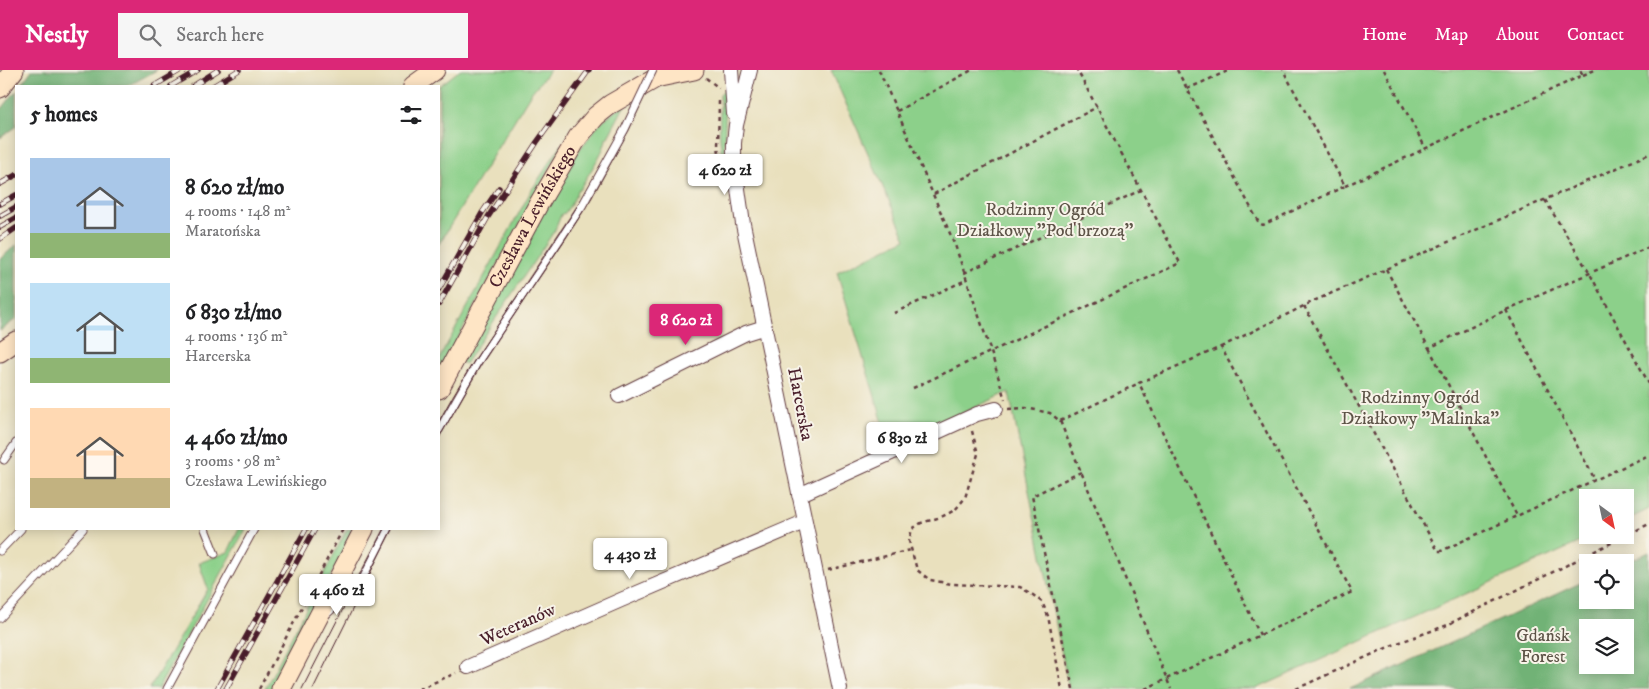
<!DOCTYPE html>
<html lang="en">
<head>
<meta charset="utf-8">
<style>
  :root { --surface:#fff; --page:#f6f6f6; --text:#202124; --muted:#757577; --accent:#db2777 }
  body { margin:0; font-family:"IM FELL DW Pica",serif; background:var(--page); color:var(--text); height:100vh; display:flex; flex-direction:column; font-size:19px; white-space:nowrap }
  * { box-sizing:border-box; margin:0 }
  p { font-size:16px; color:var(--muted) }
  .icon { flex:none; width:28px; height:28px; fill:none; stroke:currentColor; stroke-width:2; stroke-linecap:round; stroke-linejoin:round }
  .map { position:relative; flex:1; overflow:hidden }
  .panel { position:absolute; left:15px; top:15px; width:425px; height:445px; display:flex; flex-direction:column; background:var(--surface); border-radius:0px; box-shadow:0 2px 12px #0003 }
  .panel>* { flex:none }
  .needle { width:32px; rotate:147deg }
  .fabs { position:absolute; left:1579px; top:419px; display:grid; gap:10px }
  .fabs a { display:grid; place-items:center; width:55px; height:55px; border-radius:0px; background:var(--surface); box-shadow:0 2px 12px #0003; font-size:25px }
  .price { position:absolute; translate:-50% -42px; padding:0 11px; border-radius:5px; background:#fff; color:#222; font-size:16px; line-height:32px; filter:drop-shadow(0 1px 2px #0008) }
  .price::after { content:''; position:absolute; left:50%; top:30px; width:15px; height:11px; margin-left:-8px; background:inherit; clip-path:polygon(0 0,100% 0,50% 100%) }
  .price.on { background:var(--accent); color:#fff }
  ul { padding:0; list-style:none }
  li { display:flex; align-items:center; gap:15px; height:125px; padding:0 15px }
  li span { display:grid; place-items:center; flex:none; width:140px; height:100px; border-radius:0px; color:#555 }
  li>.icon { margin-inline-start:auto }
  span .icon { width:60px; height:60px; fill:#fffc; stroke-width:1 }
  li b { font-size:21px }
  h2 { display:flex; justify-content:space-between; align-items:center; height:60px; padding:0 15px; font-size:21px }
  header { display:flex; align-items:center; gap:30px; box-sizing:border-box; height:70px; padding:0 25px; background:var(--accent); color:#fff }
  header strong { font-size:24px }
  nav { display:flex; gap:28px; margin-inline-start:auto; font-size:18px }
  .search { width:350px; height:45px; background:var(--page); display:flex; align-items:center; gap:12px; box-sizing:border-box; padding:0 18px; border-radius:0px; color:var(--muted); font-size:19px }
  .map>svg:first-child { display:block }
</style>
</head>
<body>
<header>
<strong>Nestly</strong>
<div class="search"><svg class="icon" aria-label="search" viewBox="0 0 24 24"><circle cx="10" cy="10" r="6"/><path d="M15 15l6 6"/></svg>Search here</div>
<nav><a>Home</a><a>Map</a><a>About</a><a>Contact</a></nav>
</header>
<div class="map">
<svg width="1649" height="619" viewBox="0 0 1649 619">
  <rect width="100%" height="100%" fill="#f7f3e8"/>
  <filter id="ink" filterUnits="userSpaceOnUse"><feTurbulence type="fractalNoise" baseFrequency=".02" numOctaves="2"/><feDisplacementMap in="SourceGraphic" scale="10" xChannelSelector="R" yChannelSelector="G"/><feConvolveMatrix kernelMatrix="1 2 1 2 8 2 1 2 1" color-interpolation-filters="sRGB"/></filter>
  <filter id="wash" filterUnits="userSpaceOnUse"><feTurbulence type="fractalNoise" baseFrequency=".0096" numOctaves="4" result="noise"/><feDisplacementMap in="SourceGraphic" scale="20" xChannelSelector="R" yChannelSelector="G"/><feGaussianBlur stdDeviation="1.12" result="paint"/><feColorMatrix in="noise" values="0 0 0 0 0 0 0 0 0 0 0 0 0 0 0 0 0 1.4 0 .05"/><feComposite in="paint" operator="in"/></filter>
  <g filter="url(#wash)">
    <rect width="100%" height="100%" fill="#e9e0bd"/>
    <!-- green -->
    <g fill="#8cd08a" stroke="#6b785a">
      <polygon points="460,0 550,0 531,23 439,174 439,16"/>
      <polygon points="831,0 1649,0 1649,439 1625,451 1625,428 1588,428 1588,465 1596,465 1256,619 1069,619 1009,322 890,376 837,202 906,169"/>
      <path d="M723 21H726L724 89C717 75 721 42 720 24Z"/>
      <path d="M626 33 608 67 606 68C606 80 586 107 580 119L577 120C576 128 569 137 564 144L563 143 561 145 555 160 465 294 461 292 573 88 601 52Z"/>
      <polygon points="561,75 562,76 439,303 439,289 531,121"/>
      <polygon points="239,459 246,459 158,619 149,619 208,519 199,493 228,482"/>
      <polygon points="347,459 355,459 272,619 265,619"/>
    </g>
    <!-- forest -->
    <g fill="#71b276" stroke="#5e6850" fill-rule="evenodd">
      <polygon points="32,0 157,0 128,16 20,16"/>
      <polygon points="16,21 16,57 0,68 0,41"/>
      <polygon points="16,175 16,249 0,261 0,189"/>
      <path d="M1649 482V619H1350L1587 510 1588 530H1625V493ZM1588 558H1625V595H1588Z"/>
    </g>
  </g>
  <g filter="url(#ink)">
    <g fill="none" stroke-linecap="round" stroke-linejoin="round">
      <!-- lane casing -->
      <g stroke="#623c41" stroke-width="9">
        <g id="lane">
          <polyline points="439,360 478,292 582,136"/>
          <polyline points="4,390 16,373"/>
          <polyline points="205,459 215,484"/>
          <polyline points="0,481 21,459"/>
          <polyline points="328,543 352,521 364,505 388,459"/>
          <polyline points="0,548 83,459"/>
          <polyline points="167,619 254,459"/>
        </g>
      </g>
      <!-- street casing -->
      <g stroke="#623c41" stroke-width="16">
        <g id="street">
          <polyline points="731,0 734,44"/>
          <polyline points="750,0 736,55 734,73 734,91 743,154 840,619"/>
          <polyline points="619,326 746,263 765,257"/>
          <polyline points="799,425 977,344 996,339"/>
          <polyline points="468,597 621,530 804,452"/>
        </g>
      </g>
      <!-- secondary casing -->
      <g stroke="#623c41" stroke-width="21">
        <g id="secondary">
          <polyline points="660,7 694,0"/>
          <polyline points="413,16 435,0"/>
          <polyline points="0,18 14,0"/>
          <polyline points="0,282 16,271"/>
          <path id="s1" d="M439 319 538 135 578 67 596 46 611 34 670 0"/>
          <polyline points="281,619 364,459"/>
        </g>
      </g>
      <!-- path -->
      <g stroke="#623c41" stroke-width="2.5" stroke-dasharray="4 4" stroke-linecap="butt">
        <polyline points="879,0 955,175 991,282 1005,330"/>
        <polyline points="1177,0 1259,153 1263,155 1345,116 1283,0"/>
        <polyline points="1384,0 1426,79"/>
        <polyline points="1583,5 1595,0"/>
        <polyline points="706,8 719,18"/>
        <polyline points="1187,19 1230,0"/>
        <polyline points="719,31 718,78 720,86"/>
        <polyline points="897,41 972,0"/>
        <polyline points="1345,116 1583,5 1580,0"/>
        <polyline points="934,124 1097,37"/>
        <polyline points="1545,130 1590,204 1649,314"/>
        <polyline points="1386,199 1429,278 1506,240 1649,177"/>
        <polyline points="964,203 1141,120"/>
        <polyline points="1304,236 1438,481 1441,481 1649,385"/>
        <polyline points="1506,240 1595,410"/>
        <polyline points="894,243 966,210"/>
        <polyline points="1221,277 1316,230 1649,84"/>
        <polyline points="1429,278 1517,446"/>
        <polyline points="913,318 1180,193 1077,0"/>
        <polyline points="1008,339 1026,338 1050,343 1060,351 1171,619"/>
        <polyline points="1060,351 1139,313"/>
        <polyline points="972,361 978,384 965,428 955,440 941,447 921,453 912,459 909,471 917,500 930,510 952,514 1020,517 1033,525 1042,532 1048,546 1062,619"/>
        <polyline points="828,500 911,480"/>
        <polyline points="259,619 343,459"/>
        <polyline points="419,619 456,603"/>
        <polyline points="1073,619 1032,426 1081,402"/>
        <polyline points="1145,619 1352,522 1221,277 1139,313 1260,565"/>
        <polyline points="1296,619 1395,574 1445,556 1649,454"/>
      </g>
      <!-- lane -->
      <use href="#lane" stroke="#fff" stroke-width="7"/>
      <!-- street -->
      <use href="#street" stroke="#fff" stroke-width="14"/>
      <!-- secondary -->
      <use href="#secondary" stroke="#fee5c5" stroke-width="19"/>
      <!-- tram -->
      <g stroke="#4a1f2b" stroke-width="1">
        <path d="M439 351C474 285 519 226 560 163 594 112 624 57 649 0"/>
        <polyline points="439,368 481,294 566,168 591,129 629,60 657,0"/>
        <polyline points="302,619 384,459"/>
        <polyline points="313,619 392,459"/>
      </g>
      <!-- rail casing -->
      <g stroke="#4a1f2b" stroke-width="5.5">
        <g id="rail">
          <polyline points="154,16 181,0"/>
          <polyline points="171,16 198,0"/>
          <polyline points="193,16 218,0"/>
          <polyline points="213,16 239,0"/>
          <polyline points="0,114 16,105"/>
          <polyline points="0,134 16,125"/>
          <polyline points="0,146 16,137"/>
          <polyline points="0,157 16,148"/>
          <polyline points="0,169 16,158"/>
          <polyline points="439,219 482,143 499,118"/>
          <polyline points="439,234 488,147 537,72 589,0"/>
          <polyline points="217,619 306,459"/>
          <polyline points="226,619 315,459"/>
        </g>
      </g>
      <!-- rail -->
      <use href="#rail" stroke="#f7f3e8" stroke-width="4" stroke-dasharray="11" stroke-linecap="butt"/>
      <!-- lane-bridge casing -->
      <g stroke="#623c41" stroke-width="9" stroke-linecap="butt">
        <polyline id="lane-bridge" points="582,136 625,59 653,0"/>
      </g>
      <!-- lane-bridge -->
      <use href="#lane-bridge" stroke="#fff" stroke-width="7"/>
    </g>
  </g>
  <g text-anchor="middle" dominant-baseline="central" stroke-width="4" stroke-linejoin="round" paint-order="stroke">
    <!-- park labels -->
    <g font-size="18" fill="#5e5448" stroke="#f7f3e8">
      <text x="1045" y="140">Rodzinny Ogród<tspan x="1045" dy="21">Działkowy "Pod brzozą"</tspan></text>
      <text x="1420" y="328">Rodzinny Ogród<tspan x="1420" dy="21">Działkowy "Malinka"</tspan></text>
      <text x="1543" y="566">Gdańsk<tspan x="1543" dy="21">Forest</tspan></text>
    </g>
    <!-- street labels -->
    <g font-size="18" fill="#4a1f2b" stroke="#f7f3e8">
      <text stroke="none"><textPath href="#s1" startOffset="196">Czesława Lewińskiego</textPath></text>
      <text transform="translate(800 334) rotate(79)">Harcerska</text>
      <text transform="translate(518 555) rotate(-24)">Weteranów</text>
    </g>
  </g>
</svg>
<div class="fabs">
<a><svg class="needle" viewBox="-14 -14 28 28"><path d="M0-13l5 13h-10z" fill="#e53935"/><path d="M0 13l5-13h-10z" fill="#757577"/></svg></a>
<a><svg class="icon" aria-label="locate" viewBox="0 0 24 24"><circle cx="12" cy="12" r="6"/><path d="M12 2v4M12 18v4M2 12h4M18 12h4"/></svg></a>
<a><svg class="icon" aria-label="layers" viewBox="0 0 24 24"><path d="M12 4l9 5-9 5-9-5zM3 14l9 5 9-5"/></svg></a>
</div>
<b class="price" style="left:725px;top:126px">4 620 zł</b>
<b class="price on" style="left:686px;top:276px">8 620 zł</b>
<b class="price" style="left:902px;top:394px">6 830 zł</b>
<b class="price" style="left:630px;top:510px">4 430 zł</b>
<b class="price" style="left:337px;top:546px">4 460 zł</b>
<section class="panel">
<h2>5 homes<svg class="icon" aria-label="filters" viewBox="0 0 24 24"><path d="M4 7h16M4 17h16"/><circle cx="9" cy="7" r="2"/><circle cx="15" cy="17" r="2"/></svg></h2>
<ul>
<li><span style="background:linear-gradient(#a9c7e8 75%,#8fb573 0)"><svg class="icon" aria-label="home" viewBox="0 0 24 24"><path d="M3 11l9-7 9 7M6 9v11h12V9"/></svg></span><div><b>8 620 zł/mo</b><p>4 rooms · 148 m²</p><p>Maratońska</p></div></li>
<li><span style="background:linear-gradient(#bfe0f5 75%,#8fb573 0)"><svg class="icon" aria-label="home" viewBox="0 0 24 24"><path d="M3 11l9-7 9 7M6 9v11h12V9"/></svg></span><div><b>6 830 zł/mo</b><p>4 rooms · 136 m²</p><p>Harcerska</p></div></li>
<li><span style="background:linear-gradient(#ffd9b3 70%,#c2b280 0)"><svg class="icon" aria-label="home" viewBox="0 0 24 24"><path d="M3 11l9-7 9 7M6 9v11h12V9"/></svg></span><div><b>4 460 zł/mo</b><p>3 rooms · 98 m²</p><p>Czesława Lewińskiego</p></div></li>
</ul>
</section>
</div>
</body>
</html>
